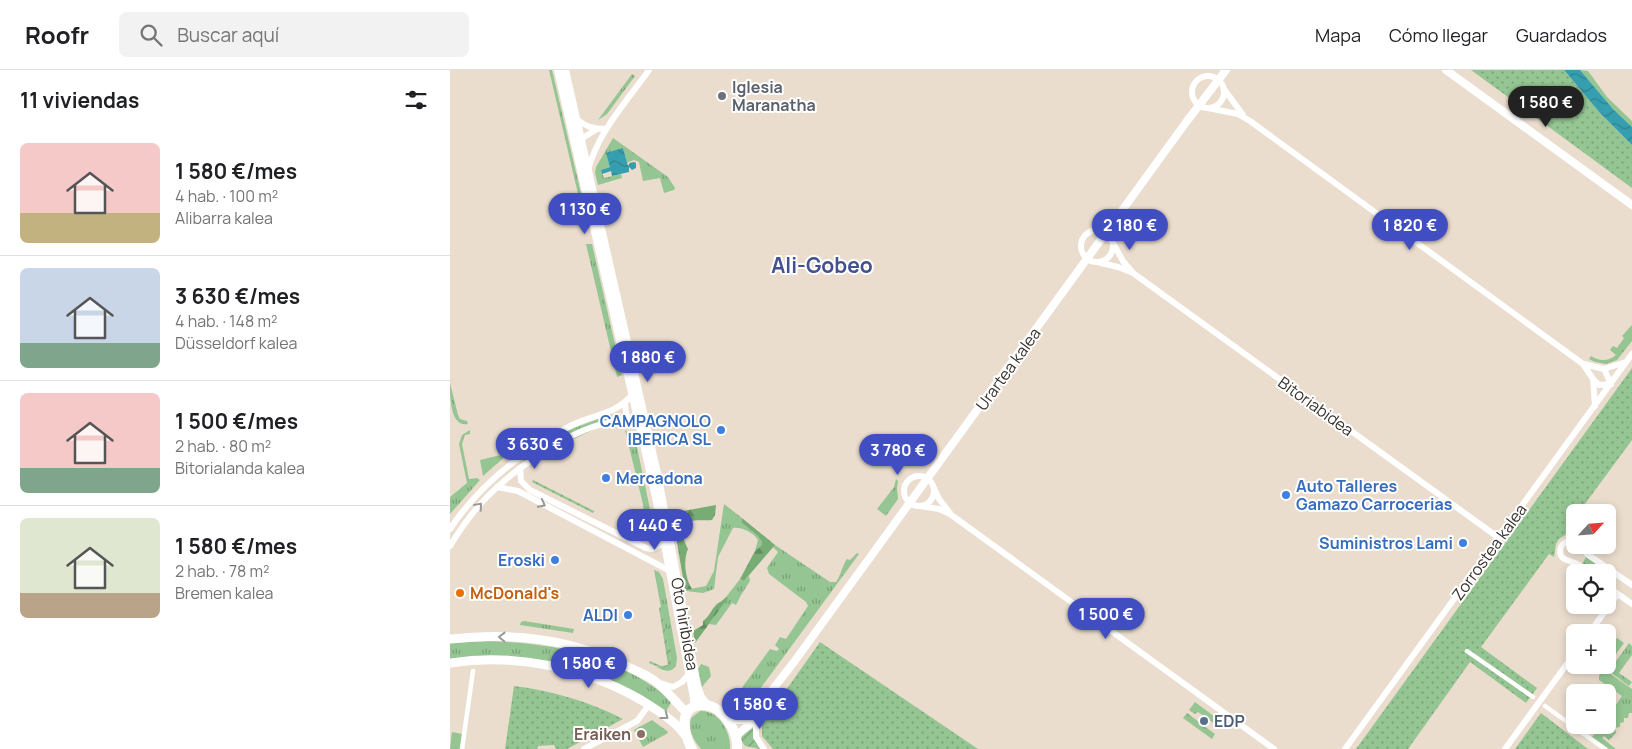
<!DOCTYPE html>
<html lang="es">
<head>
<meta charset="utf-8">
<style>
  :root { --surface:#fff; --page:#f2f2f2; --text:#202124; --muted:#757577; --line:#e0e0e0; --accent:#404ec2 }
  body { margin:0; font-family:Manrope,sans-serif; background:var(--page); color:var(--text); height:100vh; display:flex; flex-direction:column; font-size:19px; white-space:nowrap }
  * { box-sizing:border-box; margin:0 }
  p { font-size:16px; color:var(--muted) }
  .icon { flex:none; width:28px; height:28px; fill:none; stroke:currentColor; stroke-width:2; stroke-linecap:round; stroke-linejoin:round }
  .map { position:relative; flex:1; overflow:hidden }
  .details { display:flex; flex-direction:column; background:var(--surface); width:450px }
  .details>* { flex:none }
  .needle { width:32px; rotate:64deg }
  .controls { position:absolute; left:1116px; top:434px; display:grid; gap:10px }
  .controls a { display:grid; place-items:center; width:50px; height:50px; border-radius:8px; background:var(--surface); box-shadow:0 2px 8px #0003; font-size:25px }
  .price { position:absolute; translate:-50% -42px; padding:0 11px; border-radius:18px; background:var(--accent); color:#fff; font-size:16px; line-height:32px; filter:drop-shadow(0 1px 2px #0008) }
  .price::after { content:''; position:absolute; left:50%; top:30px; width:15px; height:11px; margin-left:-8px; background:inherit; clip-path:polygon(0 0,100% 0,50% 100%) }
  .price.active { background:#222; color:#fff }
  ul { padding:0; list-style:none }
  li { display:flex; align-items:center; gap:15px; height:125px; padding:0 20px }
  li+li { border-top:1px solid var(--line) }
  li span { display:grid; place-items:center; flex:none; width:140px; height:100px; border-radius:8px; color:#555 }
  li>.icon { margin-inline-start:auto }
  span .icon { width:60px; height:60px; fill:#fffc; stroke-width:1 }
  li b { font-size:21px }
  h2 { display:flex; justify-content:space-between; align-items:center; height:60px; padding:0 20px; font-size:21px }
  header { display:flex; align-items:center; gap:30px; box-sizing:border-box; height:70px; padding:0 25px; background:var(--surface); border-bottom:1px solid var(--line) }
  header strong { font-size:24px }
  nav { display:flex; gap:28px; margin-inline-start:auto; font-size:18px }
  .search { width:350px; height:45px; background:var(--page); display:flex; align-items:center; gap:12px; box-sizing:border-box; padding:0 18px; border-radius:8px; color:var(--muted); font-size:19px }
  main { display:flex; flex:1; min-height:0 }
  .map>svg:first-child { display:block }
</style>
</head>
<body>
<header>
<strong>Roofr</strong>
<div class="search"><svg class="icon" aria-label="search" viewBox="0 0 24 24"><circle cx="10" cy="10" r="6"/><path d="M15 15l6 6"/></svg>Buscar aquí</div>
<nav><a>Mapa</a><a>Cómo llegar</a><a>Guardados</a></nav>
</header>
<main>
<section class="details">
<h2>11 viviendas<svg class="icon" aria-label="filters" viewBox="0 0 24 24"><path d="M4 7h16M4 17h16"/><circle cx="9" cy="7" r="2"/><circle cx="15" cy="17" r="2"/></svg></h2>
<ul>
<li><span style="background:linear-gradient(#f6c9c9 70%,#c2b280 0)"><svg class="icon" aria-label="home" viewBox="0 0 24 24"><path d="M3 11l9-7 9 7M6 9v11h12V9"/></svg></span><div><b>1 580 €/mes</b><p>4 hab. · 100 m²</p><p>Alibarra kalea</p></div></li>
<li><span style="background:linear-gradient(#c9d6e8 75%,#7fa58c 0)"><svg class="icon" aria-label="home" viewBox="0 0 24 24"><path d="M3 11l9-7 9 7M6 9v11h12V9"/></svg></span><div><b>3 630 €/mes</b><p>4 hab. · 148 m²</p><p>Düsseldorf kalea</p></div></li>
<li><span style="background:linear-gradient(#f6c9c9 75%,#7fa58c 0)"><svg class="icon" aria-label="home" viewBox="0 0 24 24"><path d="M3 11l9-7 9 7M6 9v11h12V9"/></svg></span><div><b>1 500 €/mes</b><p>2 hab. · 80 m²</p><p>Bitorialanda kalea</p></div></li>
<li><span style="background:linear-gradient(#dfe7d0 75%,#b9a48a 0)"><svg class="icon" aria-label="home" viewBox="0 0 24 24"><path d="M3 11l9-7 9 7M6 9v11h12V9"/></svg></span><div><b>1 580 €/mes</b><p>2 hab. · 78 m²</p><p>Bremen kalea</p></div></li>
</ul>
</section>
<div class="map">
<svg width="1182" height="679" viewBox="0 0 1182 679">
  <defs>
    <pattern id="grass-tufts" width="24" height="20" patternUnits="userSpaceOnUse" patternTransform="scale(1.25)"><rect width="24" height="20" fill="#94c592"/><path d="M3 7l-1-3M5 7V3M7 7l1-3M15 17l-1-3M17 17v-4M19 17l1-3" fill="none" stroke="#7aa178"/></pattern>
    <pattern id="forest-firs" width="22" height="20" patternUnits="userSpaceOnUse" patternTransform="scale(1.25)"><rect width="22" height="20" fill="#77ac75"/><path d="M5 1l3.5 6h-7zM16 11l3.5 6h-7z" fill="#628d60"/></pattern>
    <pattern id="park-dots" width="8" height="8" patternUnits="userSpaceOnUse" patternTransform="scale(1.25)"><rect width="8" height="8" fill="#94c592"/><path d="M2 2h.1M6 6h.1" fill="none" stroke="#7aa178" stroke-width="1.8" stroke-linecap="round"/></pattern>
    <pattern id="garden-furrows" width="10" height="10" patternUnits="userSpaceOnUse" patternTransform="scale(1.25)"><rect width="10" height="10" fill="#94c592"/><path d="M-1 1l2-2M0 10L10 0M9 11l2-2" fill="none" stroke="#7aa178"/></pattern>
    <pattern id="water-waves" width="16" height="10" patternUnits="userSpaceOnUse" patternTransform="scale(1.25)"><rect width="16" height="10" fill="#369faf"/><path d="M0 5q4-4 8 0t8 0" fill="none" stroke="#2e828f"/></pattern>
  </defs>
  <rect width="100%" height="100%" fill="#eaddce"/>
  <!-- grass -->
  <g fill="url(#grass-tufts)">
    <polygon points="99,0 102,0 137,149 133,150 131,143 132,141"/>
    <polygon points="1130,0 1138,1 1157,27 1182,51 1182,57 1163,39"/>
    <polygon points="182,4 185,6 157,44 148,50"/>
    <polygon points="163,68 218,107 225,118 224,120 214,123 210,108 193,111 189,92 184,90 177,93 173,78 160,97 151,100 154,108 171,104 172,108 148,115 145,103 146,97"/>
    <polygon points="136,174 142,174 172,305 167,307"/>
    <path d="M1182 255V271L1167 290 1156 294 1145 292 1139 289 1141 286C1149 291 1158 292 1166 285L1160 280 1163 276 1167 278 1174 268 1172 266Z"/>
    <path d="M0 313 8 345 10 349 17 351 18 354C0 358 0 326 0 313Z"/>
    <polygon points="161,344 164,350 75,392 72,387 109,364"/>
    <polygon points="20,360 20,364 15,365 12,374 19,409 27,408 30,410 0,444 0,427 17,413 9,374 12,365"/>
    <polygon points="175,360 184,368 187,377 205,463 203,468 199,470 192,430"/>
    <polygon points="59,383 33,406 30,390"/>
    <polygon points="446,409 448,411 447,418 448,429 436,446 427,439 444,417"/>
    <path d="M274 434 292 448V453L308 466 312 472 311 476 305 481 308 470C305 463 290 456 283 458L268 487 264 519 253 523 236 521 235 520 256 516 264 501Z"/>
    <path d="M325 475 380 512H386C391 505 392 496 397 489L400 490 407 483 409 484 296 638C288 644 282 643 274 637H278L320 579 327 581 329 579 325 575 330 567 336 569 358 536 356 532 319 504 317 498 328 482 323 477Z"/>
    <polygon points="1136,487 1166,508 1161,515 1158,512 1158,502 1144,502 1132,494"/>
    <path d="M204 500 209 502 213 509 227 588 226 596C220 604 213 600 206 597L216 598 221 591Z"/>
    <polygon points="299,506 300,511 291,525 286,535 282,533 266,555 259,554 277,529 276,527 290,509 294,511"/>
    <polygon points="74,551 124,559 123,563 70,555 71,552"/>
    <polygon points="1167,568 1174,573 1158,595 1158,580"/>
    <path d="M36 571C105 573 168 585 222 631L215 643 111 596 0 590V573Z"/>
    <polygon points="1179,573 1182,576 1182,585 1169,603 1182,612 1179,616 1159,601"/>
    <polygon points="251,594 259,597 261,606 252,617 248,599"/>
    <polygon points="1142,595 1148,595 1182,619 1182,643 1179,643 1178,648 1174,648 1174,652 1170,653 1170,657 1165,658 1166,663 1159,670 1154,666 1152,668 1166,679 1159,679 1142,667 1151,655 1158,655 1158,646 1172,626 1149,610 1150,602"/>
    <polygon points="745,632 773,653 770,658 748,642 745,644 739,640"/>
    <path d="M250 641C269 640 281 662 280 679H251C243 670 238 660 241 648Z"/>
    <polygon points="737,643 765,664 762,669 733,648"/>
    <polygon points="202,650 217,661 218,663 193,677 184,660"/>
    <polygon points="2,662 12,664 10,679 0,679"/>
  </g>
  <!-- forest -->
  <g fill="url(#forest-firs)">
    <path d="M266 435 265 445 262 450C252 451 240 448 232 455 231 463 234 471 238 479 233 490 235 508 242 519L235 520 222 443Z"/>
    <polygon points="292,448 325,475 294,511 290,509 305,481 311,476 312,472 308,466 292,453"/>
    <path d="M276 527 278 528 245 573 243 561 253 555V551C259 547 261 540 266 535 269 532 273 531 276 527Z"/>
  </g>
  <!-- park -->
  <g fill="url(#park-dots)">
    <polygon points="1021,0 1114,0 1150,43 1182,75 1182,118"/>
    <polygon points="1182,298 1182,370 1129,442 1125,442 1125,448 1115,465 1109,469 1106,474 1104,487 1099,484 1031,577 1087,618 1076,633 1020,592 958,679 906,679"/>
    <polygon points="370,572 528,679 323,679 312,666 312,654"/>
    <path d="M64 616C103 621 138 631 173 649L117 679H106L104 675 88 676 87 679H55Z"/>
    <polygon points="1091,643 1138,679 1065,679"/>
  </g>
  <!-- garden -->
  <g fill="url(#garden-furrows)">
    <polygon points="83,410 144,441 143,443 82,412"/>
    <polygon points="211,537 221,591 220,595 213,599 199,593 200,591 211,596 218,595 209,538"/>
    <polygon points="303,658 304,667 310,679 295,676 291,670 292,665"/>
  </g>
  <!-- water -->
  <g fill="url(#water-waves)">
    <polygon points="1114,0 1130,0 1163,39 1182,57 1182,75 1150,43"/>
    <polygon points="173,78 178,96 180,93 184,92 186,93 186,98 182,100 179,97 179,102 162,106 161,101 152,104 151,100 160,97 156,83"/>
  </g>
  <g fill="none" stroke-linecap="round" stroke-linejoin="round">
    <!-- pedestrian -->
    <g stroke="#fff" stroke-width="4.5">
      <polyline points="1017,581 1083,627"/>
      <polyline points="1095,636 1155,679"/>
      <polyline points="12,679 23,601"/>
    </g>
    <!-- minor -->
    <g stroke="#fff" stroke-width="6">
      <circle cx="758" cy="22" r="16"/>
      <polyline points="774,19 793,45"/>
      <polyline points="758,38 788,44 800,51 1133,294 1143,309 1149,315 1161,314"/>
      <path d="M126 48C135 57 144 59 156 59"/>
      <polyline points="128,71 147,59"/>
      <path d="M138 100C148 62 177 31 199 0"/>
      <circle cx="647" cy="176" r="16"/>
      <polyline points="663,173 673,191 682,202"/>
      <polyline points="647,192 668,197 683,203 1049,468"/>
      <polyline points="1134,294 1154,299 1161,314"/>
      <polyline points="1154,299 1176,292"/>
      <polyline points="1143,309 1145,336"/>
      <polyline points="175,334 176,343 180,353"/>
      <polyline points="70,398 71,411 80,420 196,478 202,479 215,472"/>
      <circle cx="469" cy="421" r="15"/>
      <polyline points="47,417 68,421 220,501"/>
      <polyline points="484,418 489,429 500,443"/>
      <polyline points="470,436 489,439 500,444 824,679"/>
      <path d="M0 459C30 414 74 380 122 355 145 344 165 345 183 324"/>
      <path d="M1125 470C1119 470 1114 471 1111 477 1107 489 1117 490 1125 493 1130 495 1135 499 1139 502"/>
      <polyline points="1131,475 1137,484 1182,515"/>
      <path d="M0 476C11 458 23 441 37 427 64 399 126 355 165 352 174 351 182 354 191 358"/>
      <polyline points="1158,517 1182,534"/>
      <polyline points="1140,562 1167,525"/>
      <polyline points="210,613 223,617 232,612 239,604"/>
      <polyline points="306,646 306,667 314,679"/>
      <polyline points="134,679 187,651 199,635"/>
      <polyline points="895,679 1182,284"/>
      <polyline points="1055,679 1125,583"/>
    </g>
    <!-- tertiary -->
    <g stroke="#fff" stroke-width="8">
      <polyline points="108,0 206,427 244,628 244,637"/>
      <polyline points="115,0 208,408 247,616 251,627 258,636"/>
      <polyline points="996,0 1182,135"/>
      <polyline points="278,650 293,650 308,638 344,592 737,51 776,0"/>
      <path d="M286 666C296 658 304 651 310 639"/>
    </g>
    <!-- secondary -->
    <g stroke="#fff" stroke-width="9">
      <path d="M0 569C61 562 123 569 178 597 187 601 197 605 205 611 217 620 226 633 237 643"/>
      <path d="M0 593C65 583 134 597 191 630 207 640 224 650 235 665"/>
    </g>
    <!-- primary -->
    <path stroke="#fff" stroke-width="10" d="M242 679C233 664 227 633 255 635 274 637 288 662 287 679"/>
  </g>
  <!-- one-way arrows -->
  <defs><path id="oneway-chevron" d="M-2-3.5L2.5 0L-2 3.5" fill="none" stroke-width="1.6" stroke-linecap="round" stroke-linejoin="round" transform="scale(1.25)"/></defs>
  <g stroke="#9b9996">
    <use href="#oneway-chevron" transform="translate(92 434) rotate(28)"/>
    <use href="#oneway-chevron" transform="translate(29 436) rotate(-49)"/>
    <use href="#oneway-chevron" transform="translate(52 567) rotate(-179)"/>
    <use href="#oneway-chevron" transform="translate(215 646) rotate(37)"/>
  </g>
  <!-- markers -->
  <circle fill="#6b7280" stroke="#fff" stroke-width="2" cx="272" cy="26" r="5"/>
  <g fill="#3f7fe0" stroke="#fff" stroke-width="2">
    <circle cx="271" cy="360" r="5"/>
    <circle cx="156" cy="408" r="5"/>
    <circle cx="836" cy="425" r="5"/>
    <circle cx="1013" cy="473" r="5"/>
    <circle cx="105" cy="490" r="5"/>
    <circle cx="178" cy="545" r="5"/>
  </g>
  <circle fill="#e8710a" stroke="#fff" stroke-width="2" cx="10" cy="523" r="5"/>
  <circle fill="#5c6f8a" stroke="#fff" stroke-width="2" cx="754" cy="651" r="5"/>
  <circle fill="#8d6e63" stroke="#fff" stroke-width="2" cx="191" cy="664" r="5"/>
  <g text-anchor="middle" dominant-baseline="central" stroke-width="4" stroke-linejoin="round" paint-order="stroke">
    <!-- worship labels -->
    <g font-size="16" font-weight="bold" fill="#5b616d" stroke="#fff" text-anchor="start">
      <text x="282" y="17">Iglesia<tspan x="282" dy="18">Maranatha</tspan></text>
    </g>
    <!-- street labels -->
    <g font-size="16" fill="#37332d" stroke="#fff">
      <text transform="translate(558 299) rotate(-54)">Urartea kalea</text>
      <text transform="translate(866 336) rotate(36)">Bitoriabidea</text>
      <text transform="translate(1039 482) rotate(-54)">Zorrostea kalea</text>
      <text transform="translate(235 554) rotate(80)">Oto hiribidea</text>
    </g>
    <!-- shop labels -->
    <g font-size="16" font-weight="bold" fill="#366cbe" stroke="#fff" text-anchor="end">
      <text x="261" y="351">CAMPAGNOLO<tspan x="261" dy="18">IBERICA SL</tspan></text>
      <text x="166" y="408" text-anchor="start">Mercadona</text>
      <text x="846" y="416" text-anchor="start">Auto Talleres<tspan x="846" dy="18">Gamazo Carrocerias</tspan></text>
      <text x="1003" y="473">Suministros Lami</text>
      <text x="95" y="490">Eroski</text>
      <text x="168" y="545">ALDI</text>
    </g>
    <!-- food labels -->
    <g font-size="16" font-weight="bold" fill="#c56008" stroke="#fff" text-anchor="start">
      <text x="20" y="523">McDonald's</text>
    </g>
    <!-- service labels -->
    <g font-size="16" font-weight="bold" fill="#4e5e75" stroke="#fff" text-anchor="start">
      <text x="764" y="651">EDP</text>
    </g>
    <!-- education labels -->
    <g font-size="16" font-weight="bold" fill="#785e54" stroke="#fff" text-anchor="end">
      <text x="181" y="664">Eraiken</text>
    </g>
    <!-- district labels -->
    <g font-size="21" font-weight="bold" fill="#44518e" stroke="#fff">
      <text x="372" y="195">Ali-Gobeo</text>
    </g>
  </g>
</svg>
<div class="controls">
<a><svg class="needle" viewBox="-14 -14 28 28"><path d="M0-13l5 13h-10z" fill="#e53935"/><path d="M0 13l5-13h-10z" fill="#757577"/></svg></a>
<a><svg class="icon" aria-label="locate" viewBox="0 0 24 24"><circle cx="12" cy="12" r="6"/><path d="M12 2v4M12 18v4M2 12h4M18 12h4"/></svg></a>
<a>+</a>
<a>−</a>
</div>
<b class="price active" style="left:1096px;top:58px">1 580 €</b>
<b class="price" style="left:135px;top:165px">1 130 €</b>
<b class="price" style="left:680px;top:181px">2 180 €</b>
<b class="price" style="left:960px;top:181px">1 820 €</b>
<b class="price" style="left:198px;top:313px">1 880 €</b>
<b class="price" style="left:85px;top:400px">3 630 €</b>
<b class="price" style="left:448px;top:406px">3 780 €</b>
<b class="price" style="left:205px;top:481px">1 440 €</b>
<b class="price" style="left:656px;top:570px">1 500 €</b>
<b class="price" style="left:139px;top:619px">1 580 €</b>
<b class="price" style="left:310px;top:660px">1 580 €</b>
</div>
</main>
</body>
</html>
